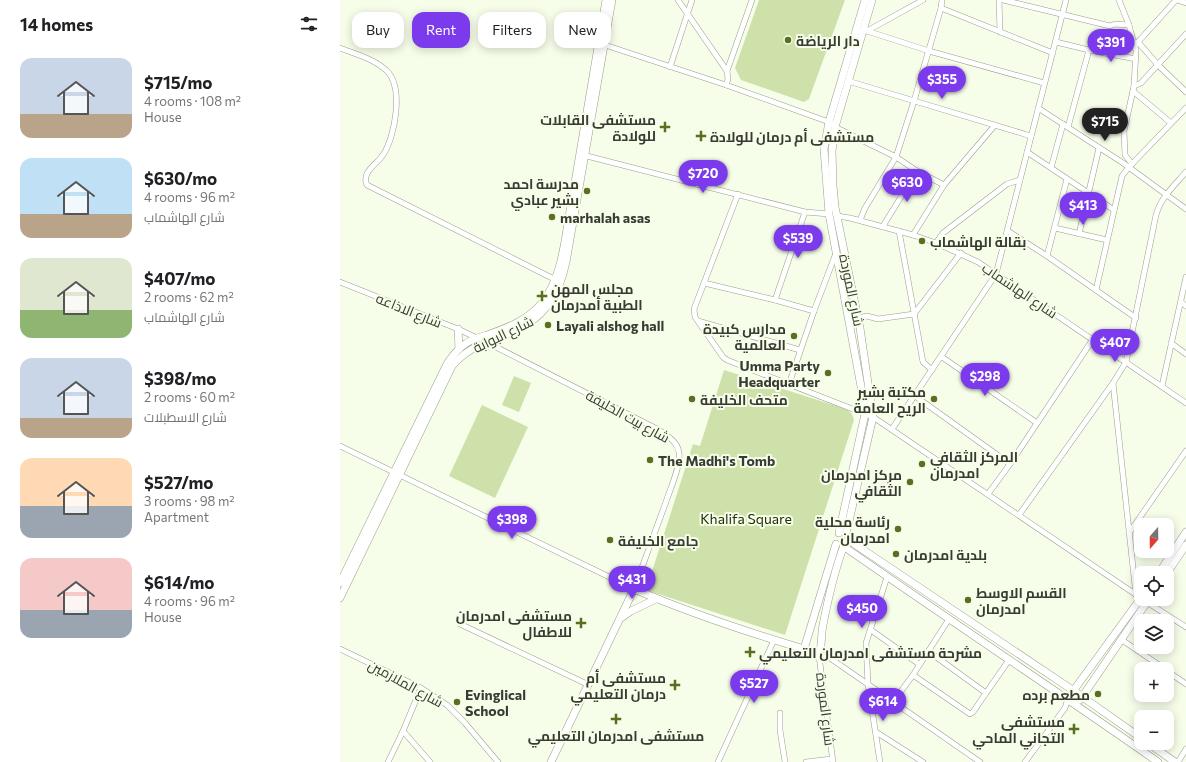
<!DOCTYPE html>
<html lang="en">
<head>
<meta charset="utf-8">
<style>
  :root { --surface:#fff; --page:#f6f6f6; --text:#202124; --muted:#757577; --accent:#7c3aed }
  body { margin:0; font-family:Commissioner,Cairo,sans-serif; background:var(--page); color:var(--text); height:100vh; display:flex; flex-direction:column; font-size:15px; white-space:nowrap }
  * { box-sizing:border-box; margin:0 }
  p { font-size:13px; color:var(--muted) }
  .icon { flex:none; width:22px; height:22px; fill:none; stroke:currentColor; stroke-width:2; stroke-linecap:round; stroke-linejoin:round }
  .map { position:relative; flex:1; overflow:hidden }
  .drawer { display:flex; flex-direction:column; background:var(--surface); width:340px }
  .drawer>* { flex:none }
  .top-card { position:absolute; left:12px; top:12px; width:380px; height:36px; display:flex; gap:8px }
  .needle { width:26px; rotate:200deg }
  .tools { position:absolute; left:794px; top:518px; display:grid; gap:8px }
  .tools a { display:grid; place-items:center; width:40px; height:40px; border-radius:8px; background:var(--surface); box-shadow:0 2px 10px #0003; font-size:20px }
  .price { position:absolute; translate:-50% -34px; padding:0 9px; border-radius:14px; background:var(--accent); color:#fff; font-size:13px; line-height:26px; filter:drop-shadow(0 1px 2px #0008) }
  .price::after { content:''; position:absolute; left:50%; top:24px; width:12px; height:9px; margin-left:-6px; background:inherit; clip-path:polygon(0 0,100% 0,50% 100%) }
  .price.active { background:#222; color:#fff }
  ul { padding:0; list-style:none }
  li { display:flex; align-items:center; gap:12px; height:100px; padding:0 20px }
  li span { display:grid; place-items:center; flex:none; width:112px; height:80px; border-radius:12px; color:#555 }
  li>.icon { margin-inline-start:auto }
  span .icon { width:48px; height:48px; fill:#fffc; stroke-width:1 }
  li b { font-size:17px }
  h2 { display:flex; justify-content:space-between; align-items:center; height:48px; padding:0 20px; font-size:17px }
  .pill { padding:0 14px; border-radius:12px; background:var(--surface); box-shadow:0 2px 10px #0003; font-size:14px; line-height:36px }
  .pill.active { background:var(--accent); color:#fff }
  main { display:flex; flex:1; min-height:0 }
  .map>svg:first-child { display:block }
</style>
</head>
<body>
<main>
<section class="drawer">
<h2>14 homes<svg class="icon" aria-label="filters" viewBox="0 0 24 24"><path d="M4 7h16M4 17h16"/><circle cx="9" cy="7" r="2"/><circle cx="15" cy="17" r="2"/></svg></h2>
<ul>
<li><span style="background:linear-gradient(#c9d6e8 70%,#b9a48a 0)"><svg class="icon" aria-label="home" viewBox="0 0 24 24"><path d="M3 11l9-7 9 7M6 9v11h12V9"/></svg></span><div><b>$715/mo</b><p>4 rooms · 108 m²</p><p>House</p></div></li>
<li><span style="background:linear-gradient(#bfe0f5 70%,#b9a48a 0)"><svg class="icon" aria-label="home" viewBox="0 0 24 24"><path d="M3 11l9-7 9 7M6 9v11h12V9"/></svg></span><div><b>$630/mo</b><p>4 rooms · 96 m²</p><p>شارع الهاشماب</p></div></li>
<li><span style="background:linear-gradient(#dfe7d0 65%,#8fb573 0)"><svg class="icon" aria-label="home" viewBox="0 0 24 24"><path d="M3 11l9-7 9 7M6 9v11h12V9"/></svg></span><div><b>$407/mo</b><p>2 rooms · 62 m²</p><p>شارع الهاشماب</p></div></li>
<li><span style="background:linear-gradient(#c9d6e8 75%,#b9a48a 0)"><svg class="icon" aria-label="home" viewBox="0 0 24 24"><path d="M3 11l9-7 9 7M6 9v11h12V9"/></svg></span><div><b>$398/mo</b><p>2 rooms · 60 m²</p><p>شارع الاسطبلات</p></div></li>
<li><span style="background:linear-gradient(#ffd9b3 60%,#9aa5b1 0)"><svg class="icon" aria-label="home" viewBox="0 0 24 24"><path d="M3 11l9-7 9 7M6 9v11h12V9"/></svg></span><div><b>$527/mo</b><p>3 rooms · 98 m²</p><p>Apartment</p></div></li>
<li><span style="background:linear-gradient(#f6c9c9 65%,#9aa5b1 0)"><svg class="icon" aria-label="home" viewBox="0 0 24 24"><path d="M3 11l9-7 9 7M6 9v11h12V9"/></svg></span><div><b>$614/mo</b><p>4 rooms · 96 m²</p><p>House</p></div></li>
</ul>
</section>
<div class="map">
<svg width="846" height="762" viewBox="0 0 846 762">
  <rect width="100%" height="100%" fill="#f6fee9"/>
  <!-- green -->
  <g fill="#cee1aa">
    <polygon points="419,0 505,0 469,99 464,102 401,80 395,68"/>
    <polygon points="384,370 506,409 512,414 514,420 445,635 306,590 353,444 360,446"/>
    <polygon points="174,376 191,383 179,412 162,405"/>
    <polygon points="142,405 188,427 155,498 109,476"/>
  </g>
  <g fill="none" stroke-linecap="round" stroke-linejoin="round">
    <!-- minor casing -->
    <g stroke="#989f8c" stroke-width="6">
      <g id="minor">
        <polyline points="338,0 387,71 388,79 386,85"/>
        <polyline points="602,0 601,8 713,53"/>
        <polyline points="659,0 660,32"/>
        <polyline points="663,0 770,26 775,24 789,25"/>
        <polyline points="779,0 789,25 796,51 794,86 784,131 785,155 792,164"/>
        <polyline points="837,0 846,3"/>
        <polyline points="527,31 583,0"/>
        <polyline points="521,32 527,31 589,51 704,83"/>
        <polyline points="716,42 749,50 728,127"/>
        <polyline points="798,42 836,0"/>
        <polyline points="262,44 386,85 489,122 495,127 556,157 577,171 604,185"/>
        <polyline points="795,46 798,42 818,65 846,92"/>
        <path d="M0 48C15 54 35 59 47 71 64 88 55 137 43 155 37 164 21 172 27 185L216 280"/>
        <polyline points="749,50 796,59"/>
        <polyline points="330,67 352,0"/>
        <polyline points="387,71 412,0"/>
        <polyline points="508,81 691,136"/>
        <polyline points="794,86 801,83 846,34"/>
        <polyline points="793,91 831,123"/>
        <polyline points="698,108 783,163 846,209"/>
        <polyline points="687,152 774,210"/>
        <polyline points="243,155 465,212 489,214"/>
        <polyline points="711,168 723,124"/>
        <polyline points="398,194 354,309 355,317 383,357 387,360 533,417 801,598"/>
        <polyline points="497,216 510,218 573,235 596,243 638,262 846,403"/>
        <polyline points="520,220 525,208 556,157 574,101 601,8"/>
        <polyline points="543,226 577,171"/>
        <polyline points="715,228 767,240"/>
        <polyline points="559,231 583,362 592,370"/>
        <polyline points="668,231 707,256 796,318"/>
        <polyline points="739,234 759,148"/>
        <polyline points="573,235 604,185 655,125"/>
        <polyline points="596,243 603,233 667,184 680,180"/>
        <polyline points="707,256 727,179"/>
        <polyline points="0,282 118,329 139,339"/>
        <polyline points="364,283 435,300 474,311"/>
        <polyline points="756,290 782,176 789,167 846,108"/>
        <polyline points="435,300 465,212"/>
        <polyline points="841,302 846,306"/>
        <polyline points="518,318 527,316 538,319 574,314 621,253"/>
        <polyline points="358,321 460,350"/>
        <polyline points="831,343 846,354"/>
        <polyline points="602,357 697,423"/>
        <polyline points="773,383 796,595"/>
        <polyline points="449,384 474,311 496,253"/>
        <polyline points="822,386 846,277"/>
        <polyline points="575,396 670,464"/>
        <polyline points="552,429 656,274 726,0"/>
        <path d="M0 446 294 589C305 560 315 531 326 502 330 489 341 466 339 452 337 441 327 436 319 430L146 342"/>
        <polyline points="648,494 670,464 753,339"/>
        <path d="M679 515 773 383 786 362 816 215C821 197 834 186 846 172"/>
        <polyline points="789,533 846,451"/>
        <polyline points="805,601 846,627"/>
        <polyline points="120,624 249,685"/>
        <polyline points="531,630 579,664"/>
        <polyline points="782,640 825,669"/>
        <polyline points="0,649 81,688 107,705 125,723 158,762"/>
        <polyline points="827,671 846,684"/>
        <polyline points="573,675 630,714 633,712 646,693 588,651"/>
        <polyline points="646,693 669,660"/>
        <polyline points="553,702 573,675 609,619"/>
        <polyline points="440,713 440,730 445,762"/>
        <polyline points="63,731 90,762"/>
        <polyline points="536,732 583,762"/>
        <polyline points="48,762 63,731 81,688"/>
        <polyline points="378,762 434,640"/>
        <polyline points="466,762 492,759"/>
        <polyline points="493,762 479,656 490,658 640,762"/>
        <polyline points="540,762 528,684 526,643 547,577"/>
        <polyline points="685,762 725,708 728,699"/>
        <polyline points="838,762 846,749"/>
      </g>
    </g>
    <!-- major casing -->
    <g stroke="#989f8c" stroke-width="8">
      <g id="major">
        <polyline points="118,329 119,349"/>
        <polyline points="499,533 525,414 525,408 489,214 484,149 489,122 525,0"/>
        <polyline points="506,534 533,417 520,328 495,207 493,186 492,151 495,127 532,0"/>
        <polyline points="510,541 734,691 801,738"/>
        <path d="M506 548C609 620 714 689 818 762"/>
        <polyline points="819,573 846,532"/>
        <polyline points="827,573 846,545"/>
        <path d="M0 583 107 364C112 356 118 349 125 344 132 339 140 337 147 335 167 328 188 320 202 303 224 275 225 234 232 200 244 133 254 67 266 0"/>
        <path d="M0 598 112 366C129 346 147 343 170 333 203 320 219 296 226 262L272 0"/>
        <polyline points="281,618 291,611 316,599"/>
        <polyline points="464,649 496,544"/>
        <polyline points="731,694 801,598"/>
        <polyline points="740,700 809,599"/>
        <polyline points="808,743 835,762"/>
        <path d="M211 762 294 589C352 614 413 634 474 652L479 656C482 646 481 635 483 625 488 599 494 573 503 548"/>
      </g>
    </g>
    <!-- minor -->
    <use href="#minor" stroke="#fff" stroke-width="5"/>
    <!-- major -->
    <use href="#major" stroke="#fff" stroke-width="7"/>
  </g>
  <!-- markers -->
  <g fill="#5a7021" stroke="#f6fee9" stroke-width="1.5">
    <circle cx="448" cy="40" r="4"/>
    <path d="M323 121h4v4h4v4h-4v4h-4v-4h-4v-4h4z"/>
    <path d="M359 130h4v4h4v4h-4v4h-4v-4h-4v-4h4z"/>
    <circle cx="247" cy="191" r="4"/>
    <circle cx="212" cy="217" r="4"/>
    <circle cx="582" cy="241" r="4"/>
    <path d="M200 290h4v4h4v4h-4v4h-4v-4h-4v-4h4z"/>
    <circle cx="208" cy="325" r="4"/>
    <circle cx="454" cy="336" r="4"/>
    <circle cx="488" cy="373" r="4"/>
    <circle cx="352" cy="399" r="4"/>
    <circle cx="594" cy="399" r="4"/>
    <circle cx="310" cy="460" r="4"/>
    <circle cx="582" cy="464" r="4"/>
    <circle cx="570" cy="482" r="4"/>
    <circle cx="558" cy="529" r="4"/>
    <circle cx="270" cy="540" r="4"/>
    <circle cx="556" cy="554" r="4"/>
    <circle cx="628" cy="600" r="4"/>
    <path d="M239 617h4v4h4v4h-4v4h-4v-4h-4v-4h4z"/>
    <path d="M408 646h4v4h4v4h-4v4h-4v-4h-4v-4h4z"/>
    <path d="M333 679h4v4h4v4h-4v4h-4v-4h-4v-4h4z"/>
    <circle cx="758" cy="694" r="4"/>
    <circle cx="117" cy="702" r="4"/>
    <path d="M274 713h4v4h4v4h-4v4h-4v-4h-4v-4h4z"/>
    <path d="M732 723h4v4h4v4h-4v4h-4v-4h-4v-4h4z"/>
  </g>
  <g text-anchor="middle" dominant-baseline="central" stroke-width="4" stroke-linejoin="round" paint-order="stroke">
    <!-- poi labels -->
    <g font-size="14" font-weight="bold" fill="#383b33" stroke="#f6fee9" text-anchor="start">
      <text x="456" y="40">دار الرياضة</text>
      <text x="316" y="119" text-anchor="end">مستشفى القابلات<tspan x="316" dy="16">للولادة</tspan></text>
      <text x="370" y="136">مستشفى أم درمان للولادة</text>
      <text x="239" y="183" text-anchor="end">مدرسة احمد<tspan x="239" dy="16">بشير عبادي</tspan></text>
      <text x="220" y="217">marhalah asas</text>
      <text x="590" y="241">بقالة الهاشماب</text>
      <text x="211" y="288">مجلس المهن<tspan x="211" dy="16">الطبية أمدرمان</tspan></text>
      <text x="216" y="325">Layali alshog hall</text>
      <text x="446" y="328" text-anchor="end">مدارس كبيدة<tspan x="446" dy="16">العالمية</tspan></text>
      <text x="480" y="365" text-anchor="end">Umma Party<tspan x="480" dy="16">Headquarter</tspan></text>
      <text x="586" y="391" text-anchor="end">مكتبة بشير<tspan x="586" dy="16">الريح العامة</tspan></text>
      <text x="360" y="399">متحف الخليفة</text>
      <text x="590" y="456">المركز الثقافي<tspan x="590" dy="16">امدرمان</tspan></text>
      <text x="318" y="460">The Madhi's Tomb</text>
      <text x="562" y="474" text-anchor="end">مركز امدرمان<tspan x="562" dy="16">الثقافي</tspan></text>
      <text x="550" y="521" text-anchor="end">رئاسة محلية<tspan x="550" dy="16">امدرمان</tspan></text>
      <text x="278" y="540">جامع الخليفة</text>
      <text x="564" y="554">بلدية امدرمان</text>
      <text x="636" y="592">القسم الاوسط<tspan x="636" dy="16">امدرمان</tspan></text>
      <text x="232" y="615" text-anchor="end">مستشفى امدرمان<tspan x="232" dy="16">للاطفال</tspan></text>
      <text x="419" y="652">مشرحة مستشفى امدرمان التعليمي</text>
      <text x="326" y="677" text-anchor="end">مستشفى أم<tspan x="326" dy="16">درمان التعليمي</tspan></text>
      <text x="125" y="694">Evinglical<tspan x="125" dy="16">School</tspan></text>
      <text x="750" y="694" text-anchor="end">مطعم برده</text>
      <text x="725" y="721" text-anchor="end">مستشفى<tspan x="725" dy="16">التجاني الماحي</tspan></text>
      <text x="276" y="735" text-anchor="middle">مستشفى امدرمان التعليمي</text>
    </g>
    <!-- street labels -->
    <g font-size="14" fill="#383b33" stroke="#f6fee9">
      <text transform="translate(512 290) rotate(78)">شارع الموردة</text>
      <text transform="translate(680 290) rotate(34)">شارع الهاشماب</text>
      <text transform="translate(69 310) rotate(22)">شارع الاذاعه</text>
      <text transform="translate(163 334) rotate(-26)">شارع البوابة</text>
      <text transform="translate(288 416) rotate(29)">شارع بيت الخليفة</text>
      <text transform="translate(66 683) rotate(29)">شارع الملازمين</text>
      <text transform="translate(486 709) rotate(83)">شارع الموردة</text>
    </g>
    <!-- park labels -->
    <g font-size="14" fill="#232e0a" stroke="#f6fee9">
      <text x="406" y="518">Khalifa Square</text>
    </g>
  </g>
</svg>
<div class="tools">
<a><svg class="needle" viewBox="-14 -14 28 28"><path d="M0-13l5 13h-10z" fill="#e53935"/><path d="M0 13l5-13h-10z" fill="#757577"/></svg></a>
<a><svg class="icon" aria-label="locate" viewBox="0 0 24 24"><circle cx="12" cy="12" r="6"/><path d="M12 2v4M12 18v4M2 12h4M18 12h4"/></svg></a>
<a><svg class="icon" aria-label="layers" viewBox="0 0 24 24"><path d="M12 4l9 5-9 5-9-5zM3 14l9 5 9-5"/></svg></a>
<a>+</a>
<a>−</a>
</div>
<b class="price" style="left:771px;top:63px">$391</b>
<b class="price" style="left:602px;top:100px">$355</b>
<b class="price active" style="left:765px;top:142px">$715</b>
<b class="price" style="left:363px;top:194px">$720</b>
<b class="price" style="left:567px;top:203px">$630</b>
<b class="price" style="left:743px;top:226px">$413</b>
<b class="price" style="left:458px;top:259px">$539</b>
<b class="price" style="left:775px;top:363px">$407</b>
<b class="price" style="left:645px;top:397px">$298</b>
<b class="price" style="left:172px;top:540px">$398</b>
<b class="price" style="left:292px;top:600px">$431</b>
<b class="price" style="left:522px;top:629px">$450</b>
<b class="price" style="left:414px;top:704px">$527</b>
<b class="price" style="left:543px;top:722px">$614</b>
<div class="top-card">
<a class="pill">Buy</a>
<a class="pill active">Rent</a>
<a class="pill">Filters</a>
<a class="pill">New</a>
</div>
</div>
</main>
</body>
</html>
